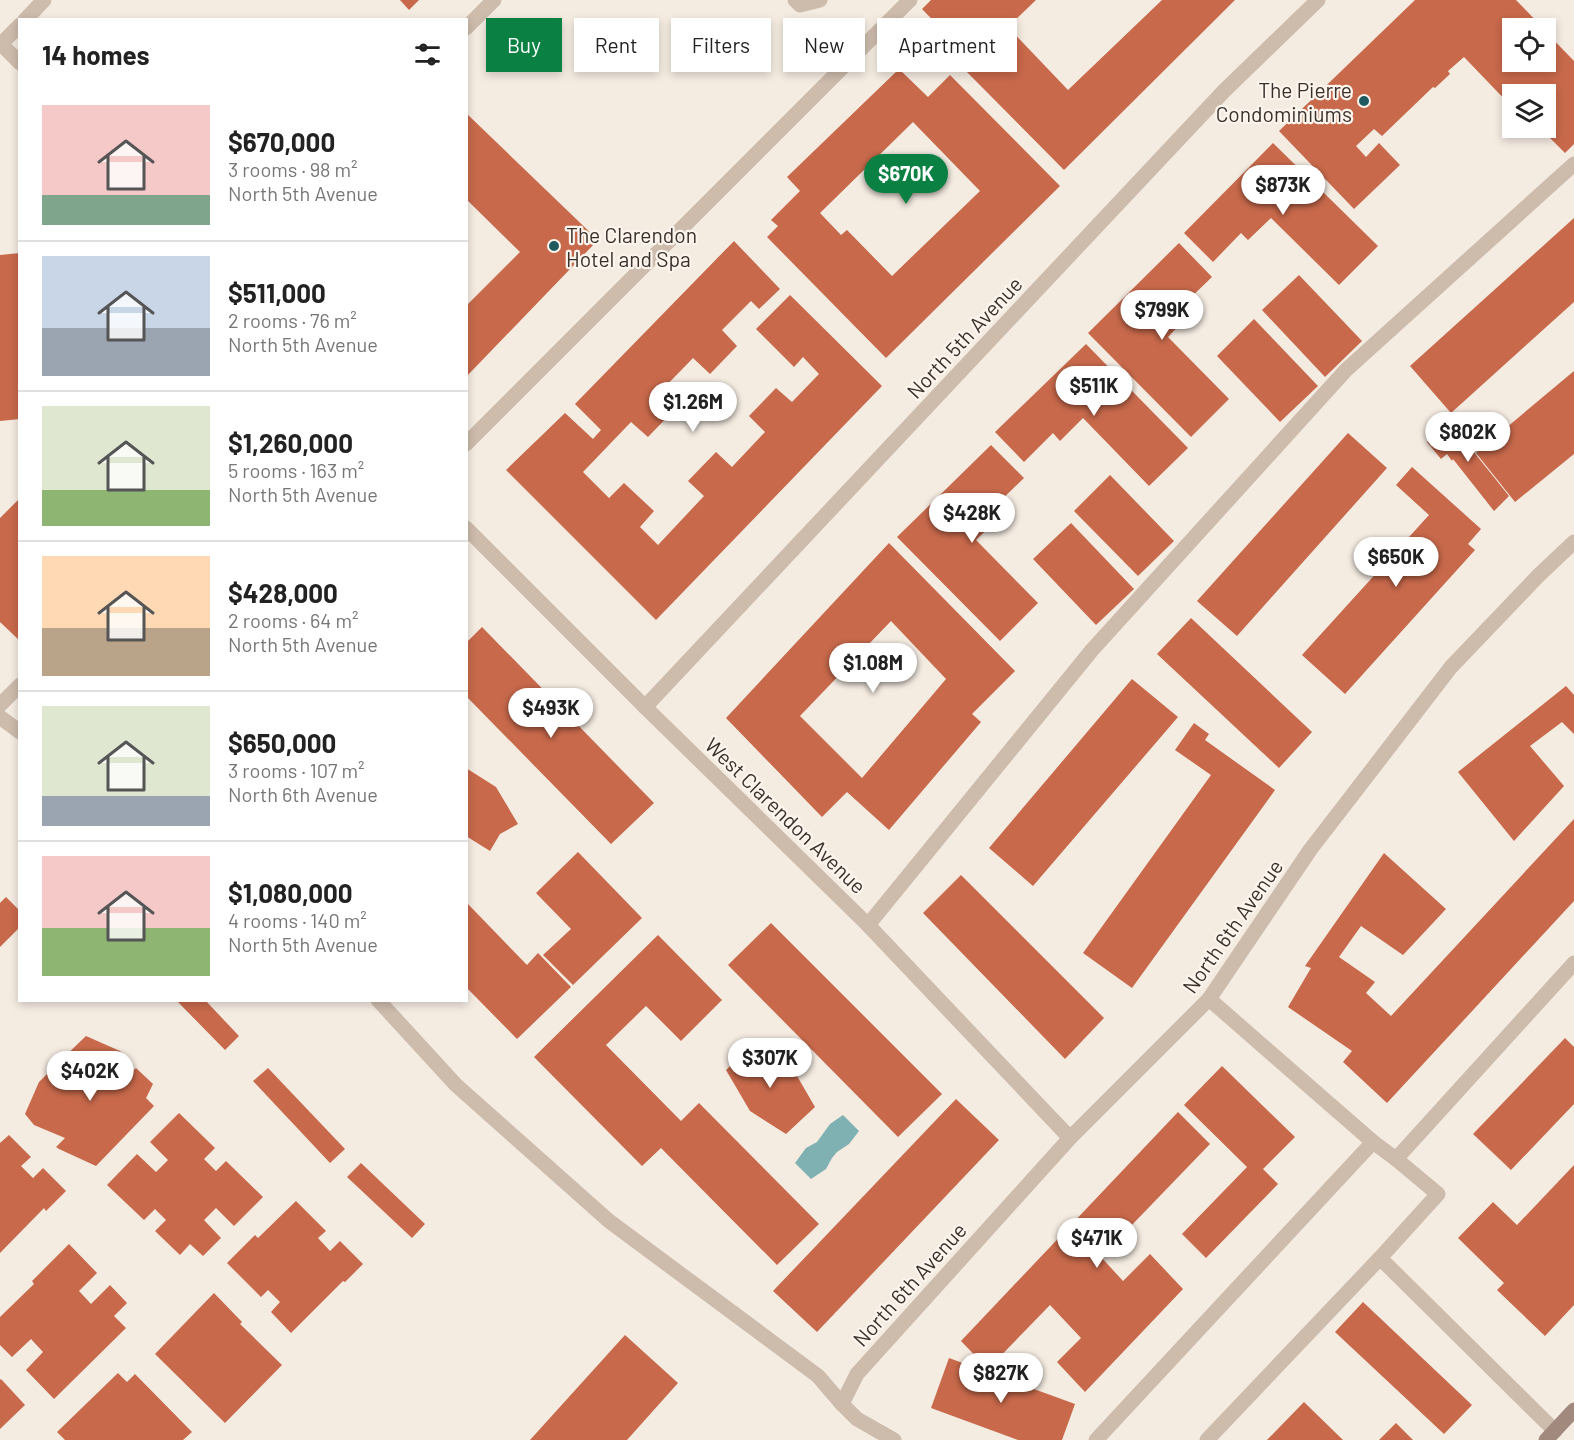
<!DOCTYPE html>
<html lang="en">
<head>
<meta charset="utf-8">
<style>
  :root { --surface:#fff; --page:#f6f6f6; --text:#222; --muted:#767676; --line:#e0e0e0; --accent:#0b8043 }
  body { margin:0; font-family:Barlow,sans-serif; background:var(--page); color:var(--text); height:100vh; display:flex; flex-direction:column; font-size:22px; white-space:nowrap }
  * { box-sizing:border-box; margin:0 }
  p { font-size:20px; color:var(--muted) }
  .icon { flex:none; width:33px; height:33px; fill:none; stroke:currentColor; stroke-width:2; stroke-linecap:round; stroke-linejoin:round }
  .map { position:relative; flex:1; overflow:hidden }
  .panel { position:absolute; left:18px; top:18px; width:450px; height:984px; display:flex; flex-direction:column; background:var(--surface); border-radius:0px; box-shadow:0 3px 9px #0003 }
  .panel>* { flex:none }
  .banner { position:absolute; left:486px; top:18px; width:570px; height:54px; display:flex; gap:12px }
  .tools { position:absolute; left:1502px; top:18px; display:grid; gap:12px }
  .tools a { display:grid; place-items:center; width:54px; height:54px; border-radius:0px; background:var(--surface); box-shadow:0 3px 9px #0003; font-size:30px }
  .price { position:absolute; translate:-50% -51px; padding:0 14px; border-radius:21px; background:#fff; color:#222; font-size:20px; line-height:39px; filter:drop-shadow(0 2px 3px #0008) }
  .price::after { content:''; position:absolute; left:50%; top:36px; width:18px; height:14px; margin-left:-9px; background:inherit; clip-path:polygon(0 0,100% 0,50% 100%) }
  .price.active { background:var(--accent); color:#fff }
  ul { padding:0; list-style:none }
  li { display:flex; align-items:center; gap:18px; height:150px; padding:0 24px }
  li+li { border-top:2px solid var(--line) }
  li span { display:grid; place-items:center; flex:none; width:168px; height:120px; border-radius:0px; color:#555 }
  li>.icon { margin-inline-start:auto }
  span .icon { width:72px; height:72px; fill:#fffc; stroke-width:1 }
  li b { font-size:26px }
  h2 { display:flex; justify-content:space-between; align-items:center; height:72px; padding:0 24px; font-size:26px }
  .pill { padding:0 21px; border-radius:0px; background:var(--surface); box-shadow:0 3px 9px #0003; font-size:21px; line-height:54px }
  .pill.active { background:var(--accent); color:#fff }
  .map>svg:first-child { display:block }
</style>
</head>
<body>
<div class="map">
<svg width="1574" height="1440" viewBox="0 0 1574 1440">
  <rect width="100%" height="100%" fill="#f4ebe1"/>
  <!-- water -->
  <polygon fill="#7fb0b2" points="843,1115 859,1131 849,1144 837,1152 832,1158 826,1169 811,1179 795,1163 806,1148 817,1142 830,1124"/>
  <!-- building -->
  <g fill="#c8694b" fill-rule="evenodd">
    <polygon points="400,0 419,0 409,10"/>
    <polygon points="931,0 1036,0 1008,27 1068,90 1162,0 1235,0 1064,170 959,64 968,56 922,9"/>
    <polygon points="1415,0 1516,0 1543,28 1512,28 1512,62 1545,62 1545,31 1574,61 1574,144 1565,153 1540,128 1545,128 1545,94 1512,94 1512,107 1464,57 1448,71 1450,74 1435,88 1433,87 1382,136 1374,129 1356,146 1366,157 1379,143 1400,165 1354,209 1279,131"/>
    <path d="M899 69 928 97 950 75 1060 186 886 358 767 237 778 226 771 220 800 191 787 177ZM913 122 980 191 892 276 847 230 841 235 820 213Z"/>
    <polygon points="466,113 598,240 466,377 466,306 520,252 466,199"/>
    <polygon points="1273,143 1378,246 1339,285 1271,218 1248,240 1241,233 1213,262 1184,233"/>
    <polygon points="1574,218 1574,302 1451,413 1410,366"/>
    <polygon points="734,241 780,289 759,309 751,301 722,330 737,346 710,374 693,358 660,392 677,407 648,437 631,422 583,472 609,498 624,483 654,511 640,527 658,545 704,496 688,481 716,452 732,467 765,432 749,416 776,388 792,402 819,374 803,357 794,367 756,329 790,295 882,386 656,620 506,470 565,413 593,439 601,430 575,404"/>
    <polygon points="1179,243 1212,277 1183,305 1191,313 1168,337 1229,399 1191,437 1088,333"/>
    <polygon points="20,253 20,419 0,421 0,255"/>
    <polygon points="1299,275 1362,341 1325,377 1262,310"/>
    <polygon points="1254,319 1318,386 1280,422 1217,356"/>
    <polygon points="1086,344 1188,448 1149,486 1083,418 1060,441 1053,433 1024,462 995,432"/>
    <polygon points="1574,371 1574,454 1515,502 1476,453"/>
    <polygon points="1453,421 1472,443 1469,446 1509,496 1494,511 1453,459 1452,461 1447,454 1441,459 1427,442"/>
    <polygon points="1348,433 1387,468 1237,636 1197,601"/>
    <polygon points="991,445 1024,478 995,506 1003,514 976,540 1038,603 1000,641 897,537"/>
    <polygon points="1412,467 1481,529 1468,544 1475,550 1345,694 1302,655 1429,515 1396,485"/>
    <polygon points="1110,475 1174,541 1138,576 1074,511"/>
    <polygon points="20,498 20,641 0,622 0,518"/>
    <polygon points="1071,523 1134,589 1096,625 1033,559"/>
    <path d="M889 543 1015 671 972 714 981 722 889 830 847 792 822 817 726 718ZM891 621 946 679 862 778 800 716Z"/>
    <polygon points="1191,618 1312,732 1279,768 1157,654"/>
    <polygon points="482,627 654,803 611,844 466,696 466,643"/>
    <polygon points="1132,679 1178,717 1033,886 989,848"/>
    <polygon points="1566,686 1574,695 1574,734 1562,722 1530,746 1564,786 1514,841 1458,772"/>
    <polygon points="1194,723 1209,734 1205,740 1275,790 1132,988 1083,953 1211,775 1175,750"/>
    <polygon points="466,768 496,787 518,824 500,834 490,851 466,836"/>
    <polygon points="1574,819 1574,901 1387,1103 1343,1062 1352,1051 1288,1007 1311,968 1305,966 1384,853 1446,909 1403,955 1361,926 1339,957 1375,982 1366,993 1391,1016"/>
    <polygon points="578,852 642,918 573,985 543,955 571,929 536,893"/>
    <polygon points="961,875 1104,1018 1065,1059 923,913"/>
    <polygon points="6,897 20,911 20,927 0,947 0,903"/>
    <polygon points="466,902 527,965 538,953 571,987 517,1039 466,987"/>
    <polygon points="771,923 942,1094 898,1137 728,965"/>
    <polygon points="658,935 722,1000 681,1041 646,1006 606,1045 681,1121 699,1103 819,1224 777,1265 661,1148 642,1166 534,1057"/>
    <polygon points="176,1000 205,1000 239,1036 225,1050"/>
    <polygon points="86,1036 120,1051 124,1055 108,1071 120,1083 136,1068 153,1084 146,1098 154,1106 96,1166 59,1149 56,1147 65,1138 34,1125 25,1114 39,1082 49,1072 60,1083 72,1071 61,1060"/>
    <polygon points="1565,1038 1574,1047 1574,1104 1511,1170 1473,1134"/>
    <polygon points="754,1043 793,1069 815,1107 786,1134 750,1111 726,1070"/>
    <polygon points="1222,1066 1295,1137 1263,1169 1278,1184 1206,1258 1182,1234 1247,1167 1184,1105"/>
    <polygon points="268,1068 345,1149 330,1163 253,1081"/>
    <polygon points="956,1099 999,1140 817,1332 773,1291"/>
    <polygon points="1178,1112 1210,1144 1101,1257 1123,1281 1150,1254 1183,1289 1085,1392 1057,1362 1081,1338 1050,1305 988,1369 961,1341"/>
    <polygon points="179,1113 215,1148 204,1159 216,1171 226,1161 263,1197 234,1226 216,1208 204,1220 221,1238 203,1256 190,1244 180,1255 155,1231 166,1220 155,1209 144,1220 107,1185 137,1154 156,1172 168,1160 150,1142"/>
    <polygon points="9,1135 31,1157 21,1166 33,1178 43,1168 66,1191 46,1211 44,1208 0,1253 0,1143"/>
    <polygon points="361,1163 425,1224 412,1238 347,1177"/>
    <polygon points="1574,1165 1574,1305 1545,1336 1497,1290 1504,1283 1458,1238 1493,1202 1517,1225"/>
    <polygon points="296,1201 326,1231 318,1238 330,1251 340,1241 363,1264 345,1282 343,1281 291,1333 271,1312 280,1302 268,1290 261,1297 227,1263 255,1235 258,1238"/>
    <polygon points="69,1244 97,1273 79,1291 91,1304 110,1285 127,1303 114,1316 126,1328 54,1399 26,1370 43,1352 31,1339 12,1357 0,1345 0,1317 34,1284 32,1281"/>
    <polygon points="214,1293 242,1322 240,1324 282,1365 225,1423 155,1354"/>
    <polygon points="1363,1302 1472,1405 1444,1434 1335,1332"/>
    <polygon points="625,1335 678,1383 627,1440 530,1440"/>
    <polygon points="949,1358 1075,1404 1062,1440 1018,1440 931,1408"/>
    <polygon points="118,1373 127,1382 135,1374 192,1432 183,1440 65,1440 57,1432"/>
    <polygon points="1,1379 25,1405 0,1429 0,1380"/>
    <polygon points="1304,1402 1343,1440 1267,1440"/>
    <polygon points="1396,1423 1413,1440 1379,1440"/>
  </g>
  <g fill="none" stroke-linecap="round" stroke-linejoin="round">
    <!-- service -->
    <g stroke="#cdbbac" stroke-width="15">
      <polyline points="795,0 800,5 820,0"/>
      <polyline points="466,444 910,0"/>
      <polyline points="0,705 20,685"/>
      <polyline points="868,925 1092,650 1346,370 1574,164"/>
      <polyline points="1209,999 1373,1142 1396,1159"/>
      <polyline points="378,1000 456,1085 609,1221 818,1376 842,1404"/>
      <polyline points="1380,1258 1555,1431"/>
      <polyline points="1096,1440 1373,1142"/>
      <polyline points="1207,1440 1380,1258 1438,1194 1396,1159 1574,963"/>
    </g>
    <!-- minor -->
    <g stroke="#cdbbac" stroke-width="15">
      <polyline points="466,28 494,0"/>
      <polyline points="0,43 20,63"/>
      <polyline points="466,528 645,707 868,925 1070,1138"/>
      <polyline points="645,707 1224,91 1318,0"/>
      <polyline points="0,717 20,732"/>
      <polyline points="894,1440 857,1419 842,1404 857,1374 1070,1138 1209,999 1310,850 1451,667 1538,576 1574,542"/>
    </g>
    <!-- tertiary -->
    <g stroke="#cdbbac" stroke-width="15">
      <polyline points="25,20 44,0"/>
      <polyline points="0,45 20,25"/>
    </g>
    <!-- secondary -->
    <polyline stroke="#a18a7d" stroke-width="15" points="1546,1440 1574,1410"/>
  </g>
  <!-- markers -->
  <g fill="#1f5a5e" stroke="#fbf5ee" stroke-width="2">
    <circle cx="1364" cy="101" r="6"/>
    <circle cx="554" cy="246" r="6"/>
  </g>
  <g text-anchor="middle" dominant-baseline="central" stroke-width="4.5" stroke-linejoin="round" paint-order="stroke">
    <!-- poi labels -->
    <g font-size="21" fill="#3b302b" stroke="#fbf5ee" text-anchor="end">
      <text x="1352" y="89">The Pierre<tspan x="1352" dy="24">Condominiums</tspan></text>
      <text x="566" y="234" text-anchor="start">The Clarendon<tspan x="566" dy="24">Hotel and Spa</tspan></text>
    </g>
    <!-- street labels -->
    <g font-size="21" fill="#3b302b" stroke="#fbf5ee">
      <text transform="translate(964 337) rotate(-47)">North 5th Avenue</text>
      <text transform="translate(786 815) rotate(44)">West Clarendon Avenue</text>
      <text transform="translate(1232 926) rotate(-55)">North 6th Avenue</text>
      <text transform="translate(909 1284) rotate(-48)">North 6th Avenue</text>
    </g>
  </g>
</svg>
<div class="tools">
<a><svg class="icon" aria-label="locate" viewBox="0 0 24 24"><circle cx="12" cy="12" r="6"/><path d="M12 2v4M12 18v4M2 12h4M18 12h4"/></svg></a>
<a><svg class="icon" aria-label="layers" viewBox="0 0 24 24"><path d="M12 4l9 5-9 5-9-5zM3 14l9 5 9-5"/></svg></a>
</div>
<b class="price active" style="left:906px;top:205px">$670K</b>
<b class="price" style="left:1283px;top:216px">$873K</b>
<b class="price" style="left:1162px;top:341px">$799K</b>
<b class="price" style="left:1094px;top:417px">$511K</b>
<b class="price" style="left:693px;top:433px">$1.26M</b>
<b class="price" style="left:1468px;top:463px">$802K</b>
<b class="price" style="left:972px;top:544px">$428K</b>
<b class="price" style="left:1396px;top:588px">$650K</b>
<b class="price" style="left:873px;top:694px">$1.08M</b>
<b class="price" style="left:551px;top:739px">$493K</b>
<b class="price" style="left:770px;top:1089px">$307K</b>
<b class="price" style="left:90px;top:1102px">$402K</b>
<b class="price" style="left:1097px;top:1269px">$471K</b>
<b class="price" style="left:1001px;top:1404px">$827K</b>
<div class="banner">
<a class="pill active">Buy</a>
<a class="pill">Rent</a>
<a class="pill">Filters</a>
<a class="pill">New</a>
<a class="pill">Apartment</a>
</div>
<section class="panel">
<h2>14 homes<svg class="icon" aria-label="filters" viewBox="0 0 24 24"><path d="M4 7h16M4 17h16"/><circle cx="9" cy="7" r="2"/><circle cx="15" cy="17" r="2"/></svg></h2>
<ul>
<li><span style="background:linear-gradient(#f6c9c9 75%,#7fa58c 0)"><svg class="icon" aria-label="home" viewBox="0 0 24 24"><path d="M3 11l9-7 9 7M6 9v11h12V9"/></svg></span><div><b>$670,000</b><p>3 rooms · 98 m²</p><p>North 5th Avenue</p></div></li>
<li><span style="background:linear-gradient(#c9d6e8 60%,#9aa5b1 0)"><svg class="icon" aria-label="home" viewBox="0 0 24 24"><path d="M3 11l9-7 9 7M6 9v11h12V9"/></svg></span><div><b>$511,000</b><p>2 rooms · 76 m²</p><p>North 5th Avenue</p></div></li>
<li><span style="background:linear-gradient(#dfe7d0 70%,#8fb573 0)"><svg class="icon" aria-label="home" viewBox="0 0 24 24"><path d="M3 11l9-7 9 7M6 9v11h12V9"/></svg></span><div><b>$1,260,000</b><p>5 rooms · 163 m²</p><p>North 5th Avenue</p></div></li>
<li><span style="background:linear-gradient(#ffd9b3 60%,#b9a48a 0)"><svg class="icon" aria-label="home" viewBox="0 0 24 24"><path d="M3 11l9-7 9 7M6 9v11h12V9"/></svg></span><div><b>$428,000</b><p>2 rooms · 64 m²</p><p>North 5th Avenue</p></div></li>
<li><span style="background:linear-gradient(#dfe7d0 75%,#9aa5b1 0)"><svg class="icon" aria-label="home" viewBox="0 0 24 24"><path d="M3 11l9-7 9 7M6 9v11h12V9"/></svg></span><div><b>$650,000</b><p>3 rooms · 107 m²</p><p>North 6th Avenue</p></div></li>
<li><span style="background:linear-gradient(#f6c9c9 60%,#8fb573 0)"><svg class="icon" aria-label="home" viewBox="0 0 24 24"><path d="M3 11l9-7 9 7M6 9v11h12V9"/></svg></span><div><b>$1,080,000</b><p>4 rooms · 140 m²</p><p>North 5th Avenue</p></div></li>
</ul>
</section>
</div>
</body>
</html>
